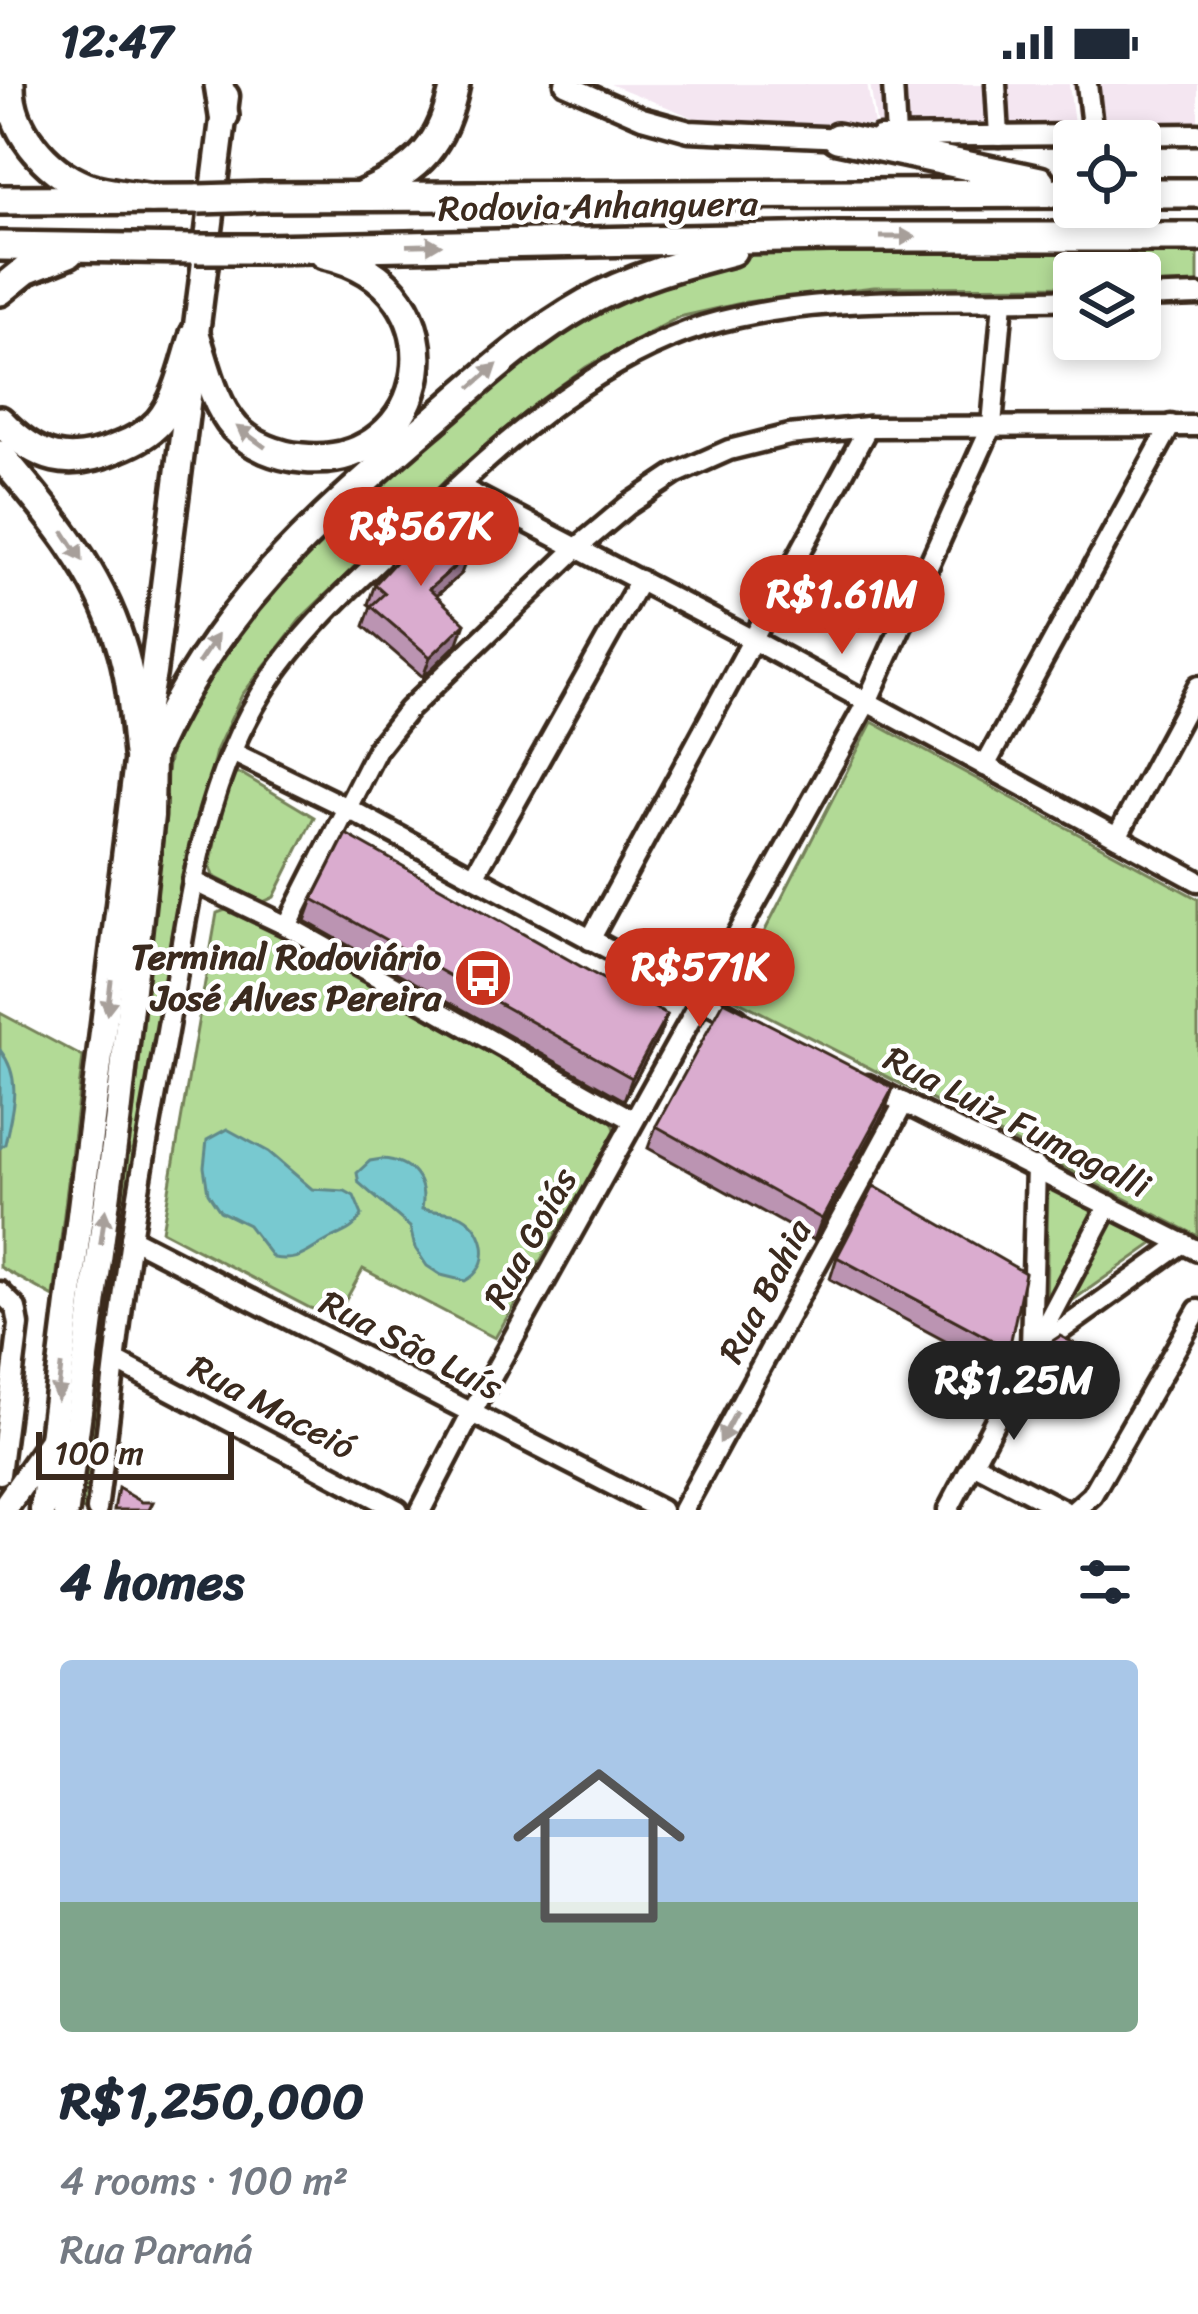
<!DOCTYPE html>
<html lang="en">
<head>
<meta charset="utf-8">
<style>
  :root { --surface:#fff; --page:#f6f6f7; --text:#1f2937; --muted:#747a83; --accent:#c8321e }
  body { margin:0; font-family:Sriracha,sans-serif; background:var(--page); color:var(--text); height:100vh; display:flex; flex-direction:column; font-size:45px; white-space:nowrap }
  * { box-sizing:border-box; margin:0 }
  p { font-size:39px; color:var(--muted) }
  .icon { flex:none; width:66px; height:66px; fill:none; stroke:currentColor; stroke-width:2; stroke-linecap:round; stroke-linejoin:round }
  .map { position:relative; height:1426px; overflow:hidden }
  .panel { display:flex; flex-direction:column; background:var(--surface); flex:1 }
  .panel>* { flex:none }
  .controls { position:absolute; left:1053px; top:36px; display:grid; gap:24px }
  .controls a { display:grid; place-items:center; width:108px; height:108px; border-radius:12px; background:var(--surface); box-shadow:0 6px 18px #0003; font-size:60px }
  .scale { position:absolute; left:36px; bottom:30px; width:198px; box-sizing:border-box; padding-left:12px; border:6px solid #3b2a1e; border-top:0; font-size:33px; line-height:42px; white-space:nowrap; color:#3b2a1e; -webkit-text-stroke:9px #fff; paint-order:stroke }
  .price { position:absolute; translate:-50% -102px; padding:0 27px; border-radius:42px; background:var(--accent); color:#fff; font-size:39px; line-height:78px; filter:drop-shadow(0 3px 6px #0008) }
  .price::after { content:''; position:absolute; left:50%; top:72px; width:36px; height:27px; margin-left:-18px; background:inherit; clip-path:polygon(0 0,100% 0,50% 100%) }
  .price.current { background:#222; color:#fff }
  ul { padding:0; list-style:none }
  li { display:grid; align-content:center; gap:24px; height:636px; padding:0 60px }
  li span { display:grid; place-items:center; height:372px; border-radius:12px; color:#555 }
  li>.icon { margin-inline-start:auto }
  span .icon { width:216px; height:216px; fill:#fffc; stroke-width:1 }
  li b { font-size:51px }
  h2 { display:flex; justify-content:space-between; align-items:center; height:144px; padding:0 60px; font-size:51px }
  .status { display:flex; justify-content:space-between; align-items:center; height:84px; padding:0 60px; background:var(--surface); direction:ltr }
  .status svg { height:33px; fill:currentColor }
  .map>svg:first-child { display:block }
</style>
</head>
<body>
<div class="status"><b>12:47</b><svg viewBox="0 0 49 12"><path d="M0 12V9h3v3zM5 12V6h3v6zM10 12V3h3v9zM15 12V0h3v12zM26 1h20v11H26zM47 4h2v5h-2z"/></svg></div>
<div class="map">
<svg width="1198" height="1426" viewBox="0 0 1198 1426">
  <rect width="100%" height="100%" fill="#fff"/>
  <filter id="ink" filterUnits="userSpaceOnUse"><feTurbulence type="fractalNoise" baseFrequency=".00833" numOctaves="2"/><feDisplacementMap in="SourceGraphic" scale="24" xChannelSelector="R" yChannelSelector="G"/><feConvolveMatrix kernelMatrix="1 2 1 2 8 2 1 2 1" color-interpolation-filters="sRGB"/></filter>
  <g filter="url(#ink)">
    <!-- built -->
    <g fill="#f4e6f1">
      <polygon points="610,0 867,0 874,41 707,39"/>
      <polygon points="870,0 1069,0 1074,40 877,43"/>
      <polygon points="1072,0 1198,0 1198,41 1078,41"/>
    </g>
    <!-- green -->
    <g fill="#b2da96" stroke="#76825a" stroke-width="3">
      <polygon points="826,157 1198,160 1198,202 1140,202 1140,189 1074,189 1074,202 874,203 746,218 679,233 586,283 535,320 444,397 302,533 242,611 216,667 186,795 91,1426 73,1426 162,717 172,658 185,615 307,455 456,326 591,224 743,169"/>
      <polygon points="872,638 1198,815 1198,1152 731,913"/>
      <polygon points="234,690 242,690 314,733 274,813 263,818 213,792 210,783 227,695"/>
      <polygon points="237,822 610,1031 616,1048 495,1254 363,1185 337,1232 310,1224 162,1147 217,829"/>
      <polygon points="0,929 83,973 54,1213 0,1183"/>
      <polygon points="1048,1094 1160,1155 1046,1235"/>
    </g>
    <!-- water -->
    <g fill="#78c9d0" stroke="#608989" stroke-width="3">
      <path d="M0 966C23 995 12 1026 5 1060L0 1064Z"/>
      <path d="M227 1045 269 1068 312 1105 345 1107 354 1112 362 1131C353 1147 345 1147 330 1155 307 1167 300 1179 273 1174L248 1141 220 1127 208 1109 204 1083 207 1056Z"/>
      <path d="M382 1075C412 1077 427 1097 422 1125 436 1129 450 1126 462 1132 487 1146 493 1183 465 1197L441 1191 427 1182 415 1164 410 1143 359 1099 357 1089 370 1077Z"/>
    </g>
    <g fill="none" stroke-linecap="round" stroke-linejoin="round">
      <!-- minor casing -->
      <g stroke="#3b2a1e" stroke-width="27">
        <g id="minor">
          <polyline points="565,0 642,34 689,47 845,54"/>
          <polyline points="893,0 896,53"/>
          <polyline points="996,0 999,52"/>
          <polyline points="1087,0 1093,51"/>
          <polyline points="879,53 1198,50"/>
          <polyline points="1140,213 1198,211"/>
          <polyline points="458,402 751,555 1198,797"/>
          <polyline points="232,668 345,723 737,934"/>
          <polyline points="985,682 1171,341"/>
          <polyline points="1117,753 1198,602"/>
          <polyline points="474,792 640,496"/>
          <polyline points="193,797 287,842 633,1036"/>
          <polyline points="287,842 377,665 408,626 578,463 627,422 675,390 729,366 789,351 868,343 1198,342"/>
          <polyline points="590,856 868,343"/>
          <polyline points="868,1001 1198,1167"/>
          <polyline points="131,1154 661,1426"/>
          <polyline points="0,1208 16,1224 19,1241 0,1390"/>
          <polyline points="1031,1263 1036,1083"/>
          <polyline points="1035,1265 1183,1159"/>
          <polyline points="116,1277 398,1426"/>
          <polyline points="973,1379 1063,1426"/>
          <path d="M97 1426C109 1336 118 1245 131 1155 142 1081 157 1006 170 931 188 824 202 704 261 610 306 537 380 477 441 418 515 347 604 273 703 242 821 207 952 220 1074 215"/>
          <polyline points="421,1426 471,1330 867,618 992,341 1003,218"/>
          <polyline points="683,1426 904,1019"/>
          <polyline points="948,1426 1109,1121"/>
          <polyline points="1075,1426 1092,1411 1198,1226"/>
        </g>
      </g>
      <!-- major casing -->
      <g stroke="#3b2a1e" stroke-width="33">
        <g id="major">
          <polyline points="3,1426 50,1359"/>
          <polyline points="43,1426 138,670 153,589 226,12"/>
          <polyline points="66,1426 118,1032 151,732 152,669"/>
        </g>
      </g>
      <!-- highway casing -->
      <g stroke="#3b2a1e" stroke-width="36">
        <g id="highway">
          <path d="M10 0C9 44 45 87 86 103 106 110 131 111 152 115"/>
          <polyline points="219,0 224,32"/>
          <polyline points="837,54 1040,97"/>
          <polyline points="1140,109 1198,109"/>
          <path d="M364 110C420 85 443 61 455 0"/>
          <polyline points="263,113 1074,109"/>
          <polyline points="0,116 199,115"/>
          <polyline points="0,162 195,165"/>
          <polyline points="265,165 830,153 1198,153"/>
          <polyline points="0,207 26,186 69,169"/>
          <path d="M195 250C205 280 213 319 235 344 252 362 278 372 302 374 433 388 467 201 324 170"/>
          <path d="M0 337C37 376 69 385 119 363 132 358 149 349 159 338 179 315 186 277 195 250"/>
          <path d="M0 371C49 429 97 484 120 558 132 594 134 633 138 670"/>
          <path d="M152 668C219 523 309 444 427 342 477 299 527 252 586 219 631 194 682 180 732 167"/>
        </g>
      </g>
      <!-- minor -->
      <use href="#minor" stroke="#fff" stroke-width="18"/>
      <!-- major -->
      <use href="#major" stroke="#fff" stroke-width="24"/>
      <!-- highway -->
      <use href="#highway" stroke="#fff" stroke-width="27"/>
      <!-- highway-bridge casing -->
      <g stroke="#3b2a1e" stroke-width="36" stroke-linecap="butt">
        <g id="highway-bridge">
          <polyline points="199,115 263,113"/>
          <polyline points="195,165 265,165"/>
        </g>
      </g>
      <!-- highway-bridge -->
      <use href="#highway-bridge" stroke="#fff" stroke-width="27"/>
    </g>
    <!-- wall -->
    <g fill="#bb94b2" stroke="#3b2a1e" stroke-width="3">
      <polygon points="393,471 461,490 437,512 458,559 423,593 364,542 371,522 368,520 375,500 387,487"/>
      <polygon points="313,815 667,931 659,952 624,1016 305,837"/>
      <polygon points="893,1004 885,1026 814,1156 648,1064 656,1042"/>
      <polygon points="837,1173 1009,1265 1001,1287 830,1195"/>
      <polygon points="1097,1271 1081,1315 1034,1292 1040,1276"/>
    </g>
    <!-- shaded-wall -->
    <g fill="#997891" stroke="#3b2a1e" stroke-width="3">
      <polygon points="468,471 461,490 422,524 429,505"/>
      <polygon points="465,539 458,559 423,593 430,573"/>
      <polygon points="667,931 659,952 624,1016 632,994"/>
      <polygon points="893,1004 885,1026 814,1156 822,1135"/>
    </g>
    <!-- building -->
    <g fill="#daaccf" stroke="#3b2a1e" stroke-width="3">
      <polygon points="434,434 468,471 429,505 465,539 430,573 371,522 385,509 375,500 398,475 393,471"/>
      <polygon points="346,750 667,931 632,994 313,815"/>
      <polygon points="724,917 893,1004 822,1135 656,1042"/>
      <polygon points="874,1102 1025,1189 1009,1265 837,1173"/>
      <polygon points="1060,1252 1097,1271 1087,1299 1040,1276 1048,1260"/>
      <polygon points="118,1404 142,1418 153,1418 149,1426 114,1426"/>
    </g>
    <!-- one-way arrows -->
    <defs><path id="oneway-solid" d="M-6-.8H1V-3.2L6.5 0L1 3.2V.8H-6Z" transform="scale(3)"/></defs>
    <g fill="#a79f9a">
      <use href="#oneway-solid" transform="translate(898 153)"/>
      <use href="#oneway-solid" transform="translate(424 161) rotate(-1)"/>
      <use href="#oneway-solid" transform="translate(484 292) rotate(-41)"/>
      <use href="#oneway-solid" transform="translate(251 353) rotate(-144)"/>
      <use href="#oneway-solid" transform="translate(73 462) rotate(57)"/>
      <use href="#oneway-solid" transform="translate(208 565) rotate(-56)"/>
      <use href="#oneway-solid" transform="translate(109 913) rotate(97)"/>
      <use href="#oneway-solid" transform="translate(103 1143) rotate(-82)"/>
      <use href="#oneway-solid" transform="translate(59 1299) rotate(97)"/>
      <use href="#oneway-solid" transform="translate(728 1343) rotate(118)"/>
    </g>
  </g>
  <!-- icons -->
  <defs>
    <g id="bus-disc" transform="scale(3)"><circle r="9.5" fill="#c8321e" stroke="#fff"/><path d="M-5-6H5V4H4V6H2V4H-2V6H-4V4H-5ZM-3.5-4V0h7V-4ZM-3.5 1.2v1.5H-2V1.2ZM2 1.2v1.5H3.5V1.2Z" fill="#fff"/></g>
  </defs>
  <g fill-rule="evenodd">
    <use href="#bus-disc" x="483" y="894"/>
  </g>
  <g text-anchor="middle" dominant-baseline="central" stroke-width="9" stroke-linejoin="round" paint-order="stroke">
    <!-- street labels -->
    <g font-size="36" fill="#3b2a1e" stroke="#fff">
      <text transform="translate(598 122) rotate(-1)">Rodovia Anhanguera</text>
      <text transform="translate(1017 1038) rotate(27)">Rua Luiz Fumagalli</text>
      <text transform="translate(530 1154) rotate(-61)">Rua Goiás</text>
      <text transform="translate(765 1207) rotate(-62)">Rua Bahia</text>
      <text transform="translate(411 1261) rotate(27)">Rua São Luís</text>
      <text transform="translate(272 1323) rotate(28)">Rua Maceió</text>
    </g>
    <!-- poi labels -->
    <g font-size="36" font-weight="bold" fill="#3b2a1e" stroke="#fff" text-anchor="end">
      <text x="441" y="873">Terminal Rodoviário<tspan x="441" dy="41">José Alves Pereira</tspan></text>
    </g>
  </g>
</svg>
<div class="controls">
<a><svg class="icon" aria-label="locate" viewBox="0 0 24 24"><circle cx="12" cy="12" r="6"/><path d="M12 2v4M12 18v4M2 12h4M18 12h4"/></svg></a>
<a><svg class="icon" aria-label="layers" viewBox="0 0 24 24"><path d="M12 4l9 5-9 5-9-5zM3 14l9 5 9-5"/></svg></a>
</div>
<div class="scale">100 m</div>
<b class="price" style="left:421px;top:505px">R$567K</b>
<b class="price" style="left:842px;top:573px">R$1.61M</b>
<b class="price" style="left:700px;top:946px">R$571K</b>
<b class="price current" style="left:1014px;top:1359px">R$1.25M</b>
</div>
<section class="panel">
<h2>4 homes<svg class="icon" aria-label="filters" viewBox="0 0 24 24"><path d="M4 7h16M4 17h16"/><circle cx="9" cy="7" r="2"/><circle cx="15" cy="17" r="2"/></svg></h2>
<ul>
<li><span style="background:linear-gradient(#a9c7e8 65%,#7fa58c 0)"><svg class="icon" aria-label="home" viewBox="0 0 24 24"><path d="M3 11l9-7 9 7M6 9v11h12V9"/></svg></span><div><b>R$1,250,000</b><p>4 rooms · 100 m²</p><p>Rua Paraná</p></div></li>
</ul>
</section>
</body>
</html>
